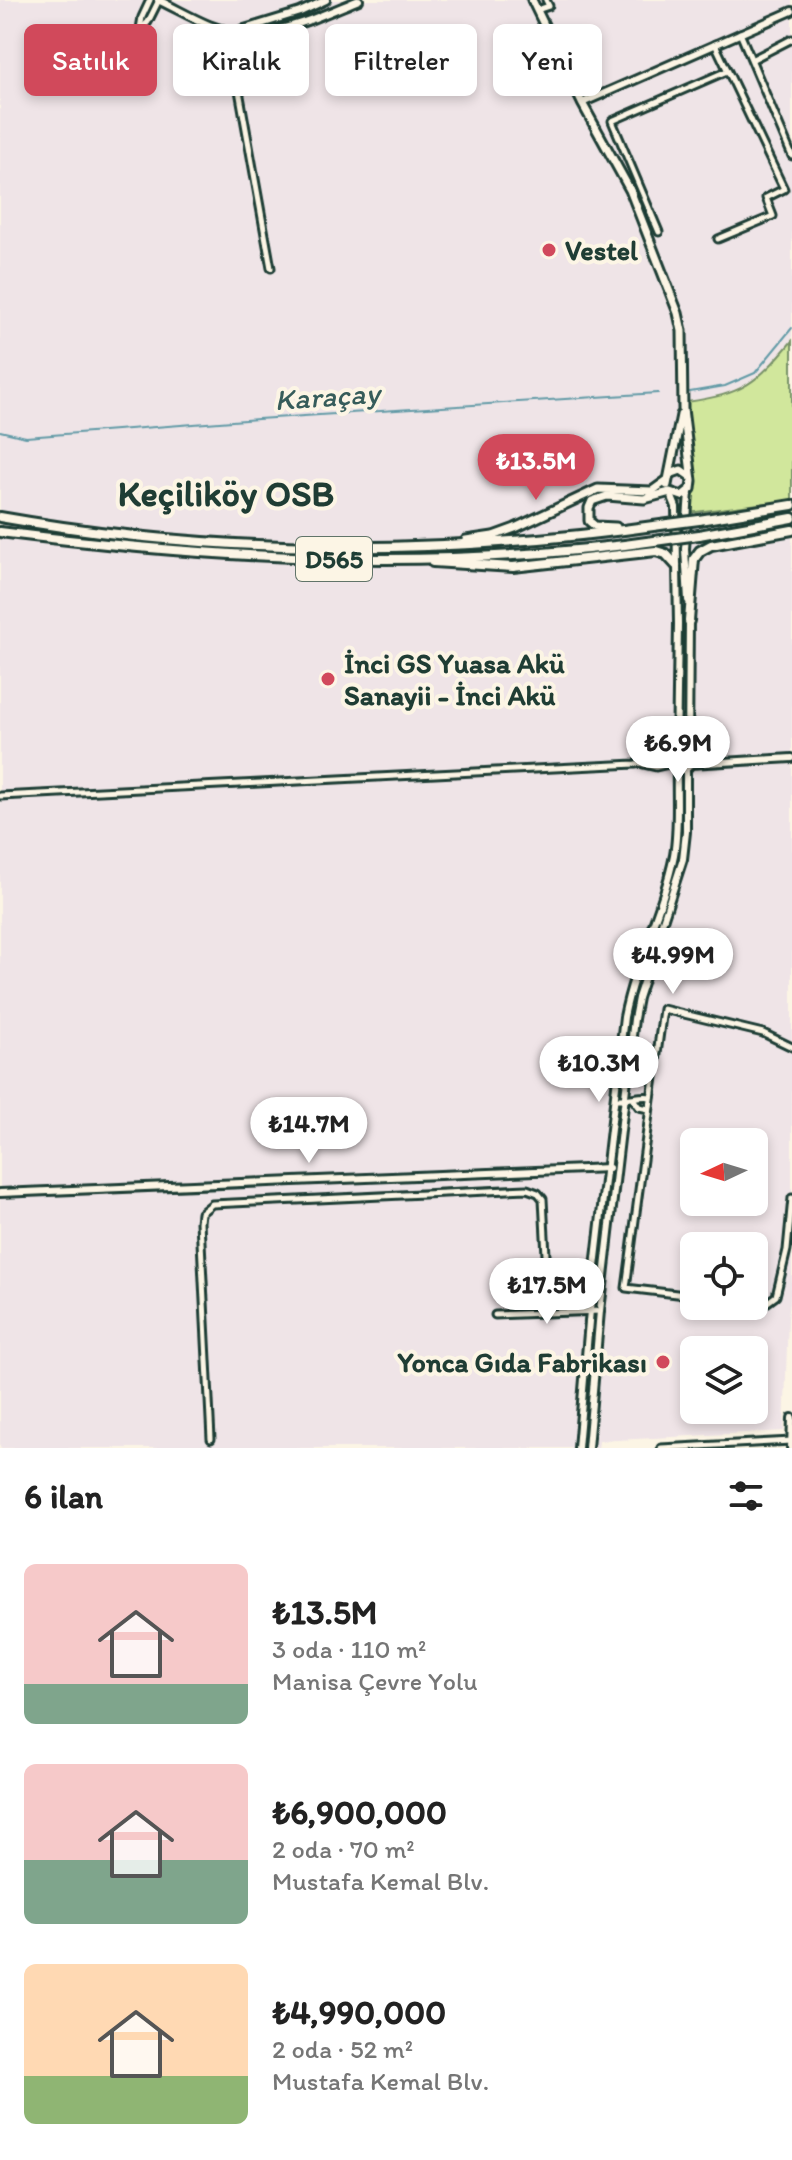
<!DOCTYPE html>
<html lang="tr">
<head>
<meta charset="utf-8">
<style>
  :root { --surface:#fff; --page:#f2f2f2; --text:#222; --muted:#767676; --accent:#d1495b }
  body { margin:0; font-family:Itim,sans-serif; background:var(--page); color:var(--text); height:100vh; display:flex; flex-direction:column; font-size:30px; white-space:nowrap }
  * { box-sizing:border-box; margin:0 }
  p { font-size:26px; color:var(--muted) }
  .icon { flex:none; width:44px; height:44px; fill:none; stroke:currentColor; stroke-width:2; stroke-linecap:round; stroke-linejoin:round }
  .map { position:relative; height:1448px; overflow:hidden }
  .drawer { display:flex; flex-direction:column; background:var(--surface); flex:1 }
  .drawer>* { flex:none }
  .hud { position:absolute; left:24px; top:24px; width:744px; height:72px; display:flex; gap:16px }
  .needle { width:52px; rotate:266deg }
  .buttons { position:absolute; left:680px; top:1128px; display:grid; gap:16px }
  .buttons a { display:grid; place-items:center; width:88px; height:88px; border-radius:12px; background:var(--surface); box-shadow:0 4px 12px #0003; font-size:40px }
  .price { position:absolute; translate:-50% -68px; padding:0 18px; border-radius:28px; background:#fff; color:#222; font-size:26px; line-height:52px; filter:drop-shadow(0 2px 4px #0008) }
  .price::after { content:''; position:absolute; left:50%; top:48px; width:24px; height:18px; margin-left:-12px; background:inherit; clip-path:polygon(0 0,100% 0,50% 100%) }
  .price.selected { background:var(--accent); color:#fff }
  ul { padding:0; list-style:none }
  li { display:flex; align-items:center; gap:24px; height:200px; padding:0 24px }
  li span { display:grid; place-items:center; flex:none; width:224px; height:160px; border-radius:12px; color:#555 }
  li>.icon { margin-inline-start:auto }
  span .icon { width:96px; height:96px; fill:#fffc; stroke-width:1 }
  li b { font-size:34px }
  h2 { display:flex; justify-content:space-between; align-items:center; height:96px; padding:0 24px; font-size:34px }
  .tag { padding:0 28px; border-radius:12px; background:var(--surface); box-shadow:0 4px 12px #0003; font-size:28px; line-height:72px }
  .tag.selected { background:var(--accent); color:#fff }
  .map>svg:first-child { display:block }
</style>
</head>
<body>
<div class="map">
<svg width="792" height="1448" viewBox="0 0 792 1448">
  <rect width="100%" height="100%" fill="#fcf5e5"/>
  <filter id="ink" filterUnits="userSpaceOnUse"><feTurbulence type="fractalNoise" baseFrequency=".0125" numOctaves="2"/><feDisplacementMap in="SourceGraphic" scale="16" xChannelSelector="R" yChannelSelector="G"/><feConvolveMatrix kernelMatrix="1 2 1 2 8 2 1 2 1" color-interpolation-filters="sRGB"/></filter>
  <g filter="url(#ink)">
    <!-- built -->
    <path fill="#efe4e7" fill-rule="evenodd" d="M0 0H792V1285L788 1318 784 1431 599 1441 598 1448H0ZM694 1142H754V1202H694ZM694 1246H754V1306H694ZM694 1350H754V1410H694Z"/>
    <!-- green -->
    <path fill="#d1e79c" stroke="#789268" stroke-width="2" d="M792 341V500L688 513 695 488V473L687 438V402C743 394 756 384 792 341Z"/>
    <g fill="none" stroke-linecap="round" stroke-linejoin="round">
      <!-- stream -->
      <g stroke="#639ba7" stroke-width="2">
        <polyline points="690,392 725,386 755,373 792,328"/>
        <polyline points="0,431 26,437 258,419 658,393"/>
      </g>
      <!-- minor casing -->
      <g stroke="#1f3d34" stroke-width="11">
        <g id="minor">
          <polyline points="537,10 549,6 546,0"/>
          <polyline points="140,29 142,17 150,0"/>
          <polyline points="223,29 218,44 233,57 271,268"/>
          <polyline points="139,31 148,22 159,0"/>
          <polyline points="740,33 792,156"/>
          <polyline points="715,44 784,189 766,198 773,216 718,239"/>
          <polyline points="753,59 792,39"/>
          <polyline points="659,232 612,121 727,71"/>
          <polyline points="643,764 656,767 674,763"/>
          <polyline points="0,796 635,764 674,758"/>
          <path d="M615 1099C628 1100 640 1095 651 1097"/>
          <polyline points="634,1100 639,1107 649,1109"/>
          <polyline points="694,1296 626,1288 663,1009 763,1033 792,1047"/>
          <polyline points="754,1303 765,1304 776,1296 787,1250 792,1198"/>
          <polyline points="495,1315 600,1311"/>
          <polyline points="211,1439 200,1222 201,1213 212,1204 527,1189 538,1193 543,1199 549,1312"/>
          <polyline points="661,1448 792,1441"/>
        </g>
      </g>
      <!-- tertiary casing -->
      <g stroke="#1f3d34" stroke-width="12">
        <g id="tertiary">
          <path d="M158 0C175 8 192 18 209 25 261 46 312 19 359 0"/>
          <polyline points="241,30 300,12 326,0"/>
          <polyline points="582,103 792,11"/>
          <polyline points="670,492 676,507 678,624 676,756"/>
          <polyline points="688,600 685,549 689,492"/>
          <circle cx="682" cy="762" r="8"/>
          <polyline points="688,756 689,619"/>
          <polyline points="690,764 792,758"/>
          <polyline points="0,1193 609,1168"/>
          <path d="M578 1448 590 1310 624 1017C635 961 663 910 674 855 679 827 676 797 677 768"/>
          <polyline points="588,1448 600,1311 634,1019 638,998 683,859 686,832 686,769"/>
          <polyline points="791,1448 792,1418"/>
        </g>
      </g>
      <!-- secondary casing -->
      <g stroke="#1f3d34" stroke-width="13">
        <g id="secondary">
          <polyline points="532,0 582,103 630,190 678,313 682,331 683,409 692,481 691,489 682,496 670,492 644,499 607,496 592,501 589,508 589,521 595,526 616,527"/>
          <polyline points="670,474 681,470 691,477"/>
          <polyline points="667,485 681,415"/>
          <polyline points="466,540 493,536 515,528 598,489 652,491 666,481"/>
        </g>
      </g>
      <!-- trunk casing -->
      <g stroke="#1f3d34" stroke-width="14">
        <g id="trunk">
          <path d="M0 517C220 556 448 556 668 524"/>
          <polyline points="699,520 792,505"/>
          <path d="M0 532C223 560 446 572 669 539"/>
          <polyline points="699,535 792,518"/>
          <polyline points="433,562 513,567 656,551 666,554 676,565"/>
          <polyline points="689,621 694,559 700,551 711,545 792,530"/>
        </g>
      </g>
      <!-- minor -->
      <use href="#minor" stroke="#fcf5e5" stroke-width="5"/>
      <!-- tertiary -->
      <use href="#tertiary" stroke="#fcf5e5" stroke-width="6"/>
      <!-- secondary -->
      <use href="#secondary" stroke="#fcf5e5" stroke-width="7"/>
      <!-- trunk -->
      <use href="#trunk" stroke="#fcf5e5" stroke-width="8"/>
      <!-- trunk-bridge casing -->
      <g stroke="#1f3d34" stroke-width="14" stroke-linecap="butt">
        <g id="trunk-bridge">
          <polyline points="668,524 699,520"/>
          <polyline points="669,539 699,535"/>
        </g>
      </g>
      <!-- trunk-bridge -->
      <use href="#trunk-bridge" stroke="#fcf5e5" stroke-width="8"/>
    </g>
  </g>
  <!-- markers -->
  <g fill="#d1495b" stroke="#fcf5e5" stroke-width="3">
    <circle cx="549" cy="250" r="8"/>
    <circle cx="328" cy="679" r="8"/>
    <circle cx="663" cy="1362" r="8"/>
  </g>
  <g text-anchor="middle" dominant-baseline="central" stroke-width="8" stroke-linejoin="round" paint-order="stroke">
    <!-- shield labels -->
    <rect fill="#fcf5e5" stroke="#617469" stroke-width="2" x="296" y="537" width="76" height="44" rx="6"/>
    <g font-size="26" font-weight="bold" fill="#1f3d34">
      <text x="334" y="559">D565</text>
    </g>
    <!-- poi labels -->
    <g font-size="28" font-weight="bold" fill="#1f3d34" stroke="#fcf5e5" text-anchor="start">
      <text x="565" y="250">Vestel</text>
      <text x="344" y="663">İnci GS Yuasa Akü<tspan x="344" dy="32">Sanayii - İnci Akü</tspan></text>
      <text x="647" y="1362" text-anchor="end">Yonca Gıda Fabrikası</text>
    </g>
    <!-- water labels -->
    <g font-size="30" font-style="italic" fill="#365c5a" stroke="#fcf5e5">
      <text transform="translate(327 396) rotate(-4)">Karaçay</text>
    </g>
    <!-- district labels -->
    <g font-size="36" font-weight="bold" fill="#1f3d34" stroke="#fcf5e5">
      <text x="226" y="493">Keçiliköy OSB</text>
    </g>
  </g>
</svg>
<div class="buttons">
<a><svg class="needle" viewBox="-14 -14 28 28"><path d="M0-13l5 13h-10z" fill="#e53935"/><path d="M0 13l5-13h-10z" fill="#767676"/></svg></a>
<a><svg class="icon" aria-label="locate" viewBox="0 0 24 24"><circle cx="12" cy="12" r="6"/><path d="M12 2v4M12 18v4M2 12h4M18 12h4"/></svg></a>
<a><svg class="icon" aria-label="layers" viewBox="0 0 24 24"><path d="M12 4l9 5-9 5-9-5zM3 14l9 5 9-5"/></svg></a>
</div>
<b class="price selected" style="left:536px;top:502px">₺13.5M</b>
<b class="price" style="left:678px;top:784px">₺6.9M</b>
<b class="price" style="left:673px;top:996px">₺4.99M</b>
<b class="price" style="left:599px;top:1104px">₺10.3M</b>
<b class="price" style="left:309px;top:1165px">₺14.7M</b>
<b class="price" style="left:547px;top:1326px">₺17.5M</b>
<div class="hud">
<a class="tag selected">Satılık</a>
<a class="tag">Kiralık</a>
<a class="tag">Filtreler</a>
<a class="tag">Yeni</a>
</div>
</div>
<section class="drawer">
<h2>6 ilan<svg class="icon" aria-label="filters" viewBox="0 0 24 24"><path d="M4 7h16M4 17h16"/><circle cx="9" cy="7" r="2"/><circle cx="15" cy="17" r="2"/></svg></h2>
<ul>
<li><span style="background:linear-gradient(#f6c9c9 75%,#7fa58c 0)"><svg class="icon" aria-label="home" viewBox="0 0 24 24"><path d="M3 11l9-7 9 7M6 9v11h12V9"/></svg></span><div><b>₺13.5M</b><p>3 oda · 110 m²</p><p>Manisa Çevre Yolu</p></div></li>
<li><span style="background:linear-gradient(#f6c9c9 60%,#7fa58c 0)"><svg class="icon" aria-label="home" viewBox="0 0 24 24"><path d="M3 11l9-7 9 7M6 9v11h12V9"/></svg></span><div><b>₺6,900,000</b><p>2 oda · 70 m²</p><p>Mustafa Kemal Blv.</p></div></li>
<li><span style="background:linear-gradient(#ffd9b3 70%,#8fb573 0)"><svg class="icon" aria-label="home" viewBox="0 0 24 24"><path d="M3 11l9-7 9 7M6 9v11h12V9"/></svg></span><div><b>₺4,990,000</b><p>2 oda · 52 m²</p><p>Mustafa Kemal Blv.</p></div></li>
</ul>
</section>
</body>
</html>
